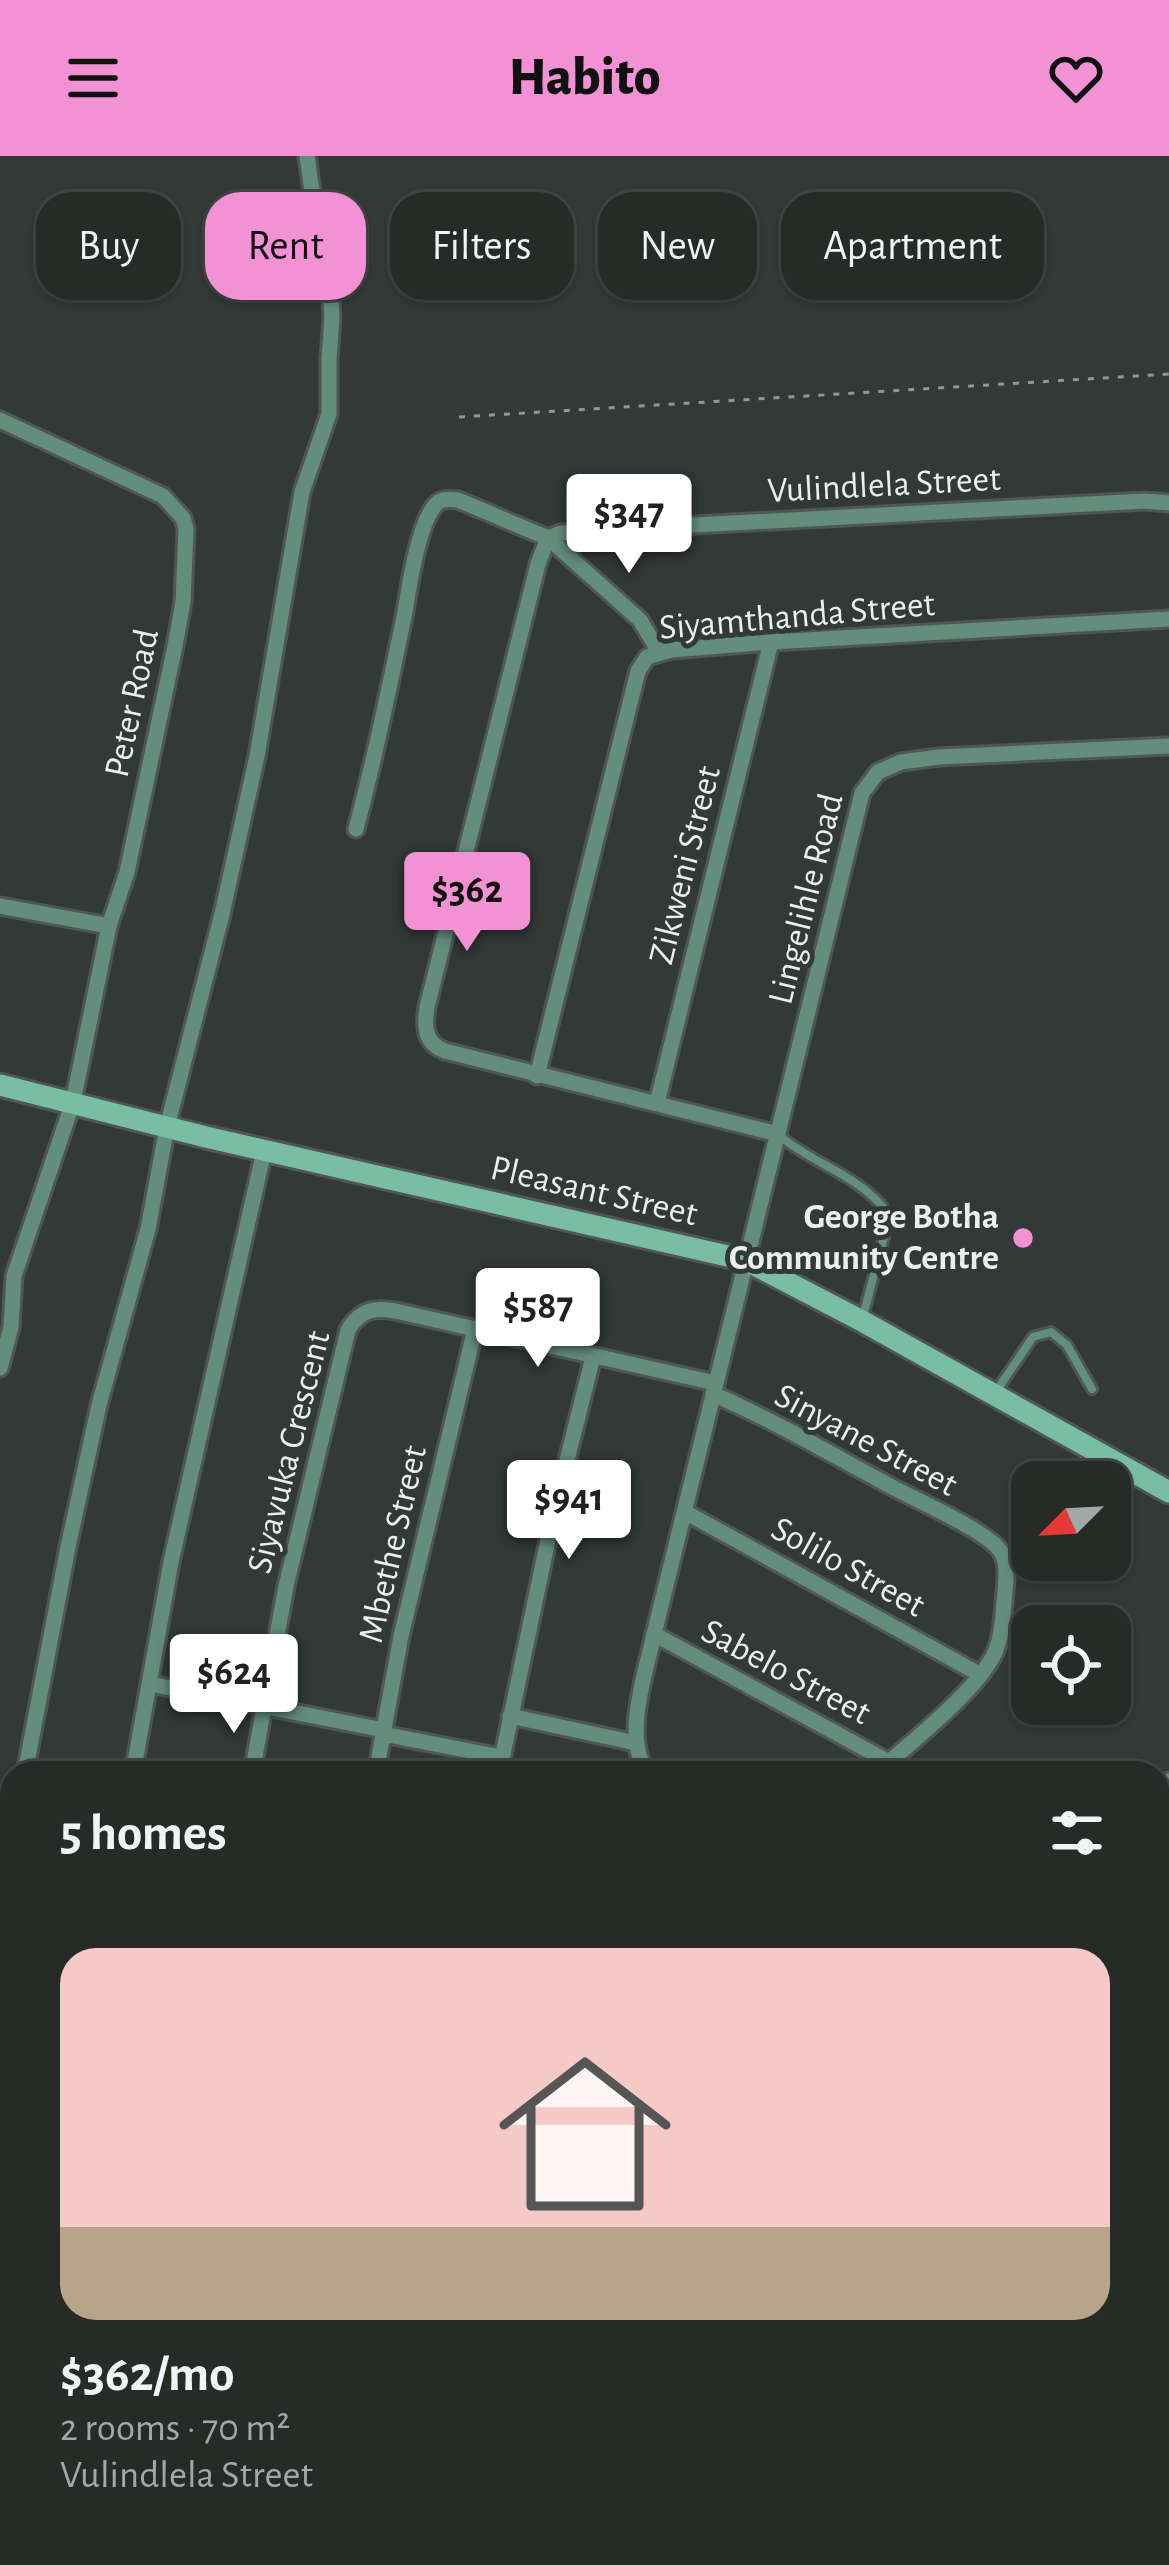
<!DOCTYPE html>
<html lang="en">
<head>
<meta charset="utf-8">
<style>
  :root { --surface:#262b28; --page:#323734; --text:#f1f3f6; --muted:#a4a7a8; --line:#424745; --accent:#f391d5 }
  body { margin:0; font-family:"Alegreya Sans",sans-serif; background:var(--page); color:var(--text); height:100vh; display:flex; flex-direction:column; font-size:45px; white-space:nowrap }
  * { box-sizing:border-box; margin:0 }
  p { font-size:39px; color:var(--muted) }
  .icon { flex:none; width:66px; height:66px; fill:none; stroke:currentColor; stroke-width:2; stroke-linecap:round; stroke-linejoin:round }
  .map { position:relative; flex:1; overflow:hidden }
  .details { position:absolute; left:0px; top:1605px; width:1170px; height:804px; display:flex; flex-direction:column; background:var(--surface); border-radius:36px 36px 0 0; box-shadow:0 3px 9px #0004,0 0 0 3px var(--line) }
  .details>* { flex:none }
  .hud { position:absolute; left:36px; top:36px; width:1098px; height:108px; display:flex; gap:24px }
  .needle { width:78px; rotate:246deg }
  .buttons { position:absolute; left:1011px; top:1305px; display:grid; gap:24px }
  .buttons a { display:grid; place-items:center; width:120px; height:120px; border-radius:24px; background:var(--surface); box-shadow:0 3px 9px #0004,0 0 0 3px var(--line); font-size:60px }
  .price { position:absolute; translate:-50% -102px; padding:0 27px; border-radius:12px; background:#fff; color:#222; font-size:39px; line-height:78px; filter:drop-shadow(0 3px 6px #0008) }
  .price::after { content:''; position:absolute; left:50%; top:72px; width:36px; height:27px; margin-left:-18px; background:inherit; clip-path:polygon(0 0,100% 0,50% 100%) }
  .price.on { background:var(--accent); color:#111 }
  ul { padding:0; list-style:none }
  li { display:grid; align-content:center; gap:24px; height:636px; padding:0 60px }
  li+li { border-top:3px solid var(--line) }
  li span { display:grid; place-items:center; height:372px; border-radius:36px; color:#555 }
  li>.icon { margin-inline-start:auto }
  span .icon { width:216px; height:216px; fill:#fffc; stroke-width:1 }
  li b { font-size:51px }
  h2 { display:flex; justify-content:space-between; align-items:center; height:144px; padding:0 60px; font-size:51px }
  .pill { padding:0 42px; border-radius:36px; background:var(--surface); box-shadow:0 3px 9px #0004,0 0 0 3px var(--line); font-size:42px; line-height:108px }
  .pill.on { background:var(--accent); color:#111 }
  header { display:flex; justify-content:space-between; align-items:center; height:156px; padding:0 60px; background:var(--accent); color:#111; font-size:54px; font-weight:800 }
  .map>svg:first-child { display:block }
</style>
</head>
<body>
<header><svg class="icon" aria-label="menu" viewBox="0 0 24 24"><path d="M4 6h16M4 12h16M4 18h16"/></svg>Habito<svg class="icon" aria-label="heart" viewBox="0 0 24 24"><path d="M12 20l-8-8c-3-5 5-10 8-4 3-6 11-1 8 4z"/></svg></header>
<div class="map">
<svg width="1169" height="2409" viewBox="0 0 1169 2409">
  <rect width="100%" height="100%" fill="#323936"/>
  <g fill="none" stroke-linecap="round" stroke-linejoin="round">
    <!-- stream -->
    <g stroke="#47625a" stroke-width="6">
      <polyline points="0,2088 12,2105"/>
      <polyline points="1100,2397 1114,2402 1169,2403"/>
    </g>
    <!-- lane casing -->
    <g stroke="#505653" stroke-width="14">
      <g id="lane">
        <path d="M780 980C813 1008 860 1020 886 1055L884 1081 862 1164"/>
        <polyline points="995,1237 1033,1181 1051,1176 1067,1189 1092,1233"/>
      </g>
    </g>
    <!-- street casing -->
    <g stroke="#505653" stroke-width="21">
      <g id="street">
        <polyline points="0,264 163,340 183,362 186,373 183,446 175,490 127,716 109,770 73,946 14,1120 11,1171 0,1212"/>
        <path d="M356 673C375 603 389 532 404 461 409 433 417 374 433 352 439 342 448 343 458 344L548 382 640 464 659 496"/>
        <polyline points="0,750 109,770"/>
        <polyline points="537,920 638,515 647,501 671,494 771,486 1169,463"/>
        <polyline points="657,947 771,486"/>
        <path d="M778 978 445 895C424 887 424 870 427 851L538 408 548 382 561 377 582 375 1145 345 1169 347"/>
        <path d="M713 1238C775 1265 834 1300 894 1332 917 1344 983 1374 998 1392 1009 1404 1006 1422 1005 1436 1003 1454 1003 1475 997 1491 985 1529 907 1590 876 1617"/>
        <polyline points="685,1356 981,1519"/>
        <polyline points="654,1478 889,1606"/>
        <polyline points="150,1528 384,1574"/>
        <polyline points="510,1560 636,1587"/>
        <polyline points="383,1578 501,1601"/>
        <polyline points="25,1617 68,1391 99,1249 148,1073 167,971 222,758 257,600 302,336 329,258 329,203 332,161 329,113 317,70 307,0"/>
        <polyline points="133,1617 171,1406 264,995"/>
        <path d="M252 1617 286 1430 348 1174C361 1152 377 1151 400 1156L715 1227"/>
        <polyline points="376,1617 401,1480 475,1173"/>
        <polyline points="499,1617 553,1360 593,1201"/>
        <path d="M649 1617C621 1586 646 1516 654 1478L862 637 878 616 901 606 939 601 1169 590"/>
        <polyline points="1158,1636 1169,1625"/>
        <polyline points="0,1713 12,1670"/>
        <polyline points="1158,1752 1169,1758"/>
        <polyline points="1158,1896 1169,1900"/>
        <polyline points="1158,2029 1169,2030"/>
        <polyline points="1158,2150 1169,2151"/>
        <polyline points="1158,2272 1169,2273"/>
      </g>
    </g>
    <!-- secondary casing -->
    <g stroke="#505653" stroke-width="27">
      <polyline id="secondary" points="0,929 206,981 745,1104 862,1165 1169,1336"/>
    </g>
    <!-- path -->
    <polyline stroke="#929895" stroke-width="3" stroke-dasharray="6 9" stroke-linecap="butt" points="459,261 1169,218"/>
    <!-- lane -->
    <use href="#lane" stroke="#638d7d" stroke-width="8"/>
    <!-- street -->
    <use href="#street" stroke="#638d7d" stroke-width="15"/>
    <!-- secondary -->
    <use href="#secondary" stroke="#79bda4" stroke-width="21"/>
  </g>
  <!-- markers -->
  <circle fill="#f391d5" stroke="#323936" stroke-width="4.5" cx="1023" cy="1082" r="12"/>
  <g text-anchor="middle" dominant-baseline="central" stroke-width="10" stroke-linejoin="round" paint-order="stroke">
    <!-- street labels -->
    <g font-size="36" fill="#ebefed" stroke="#323936">
      <text transform="translate(884 329) rotate(-3)">Vulindlela Street</text>
      <text transform="translate(797 460) rotate(-5)">Siyamthanda Street</text>
      <text transform="translate(132 547) rotate(-78)">Peter Road</text>
      <text transform="translate(685 709) rotate(-76)">Zikweni Street</text>
      <text transform="translate(806 743) rotate(-76)">Lingelihle Road</text>
      <text transform="translate(594 1035) rotate(13)">Pleasant Street</text>
      <text transform="translate(866 1284) rotate(28)">Sinyane Street</text>
      <text transform="translate(289 1296) rotate(-76)">Siyavuka Crescent</text>
      <text transform="translate(393 1388) rotate(-77)">Mbethe Street</text>
      <text transform="translate(848 1411) rotate(29)">Solilo Street</text>
      <text transform="translate(786 1516) rotate(28)">Sabelo Street</text>
    </g>
    <!-- poi labels -->
    <g font-size="36" font-weight="bold" fill="#ebefed" stroke="#323936" text-anchor="end">
      <text x="999" y="1061">George Botha<tspan x="999" dy="41">Community Centre</tspan></text>
    </g>
  </g>
</svg>
<div class="buttons">
<a><svg class="needle" viewBox="-14 -14 28 28"><path d="M0-13l5 13h-10z" fill="#e53935"/><path d="M0 13l5-13h-10z" fill="#a4a7a8"/></svg></a>
<a><svg class="icon" aria-label="locate" viewBox="0 0 24 24"><circle cx="12" cy="12" r="6"/><path d="M12 2v4M12 18v4M2 12h4M18 12h4"/></svg></a>
</div>
<b class="price" style="left:629px;top:420px">$347</b>
<b class="price on" style="left:467px;top:798px">$362</b>
<b class="price" style="left:538px;top:1214px">$587</b>
<b class="price" style="left:569px;top:1406px">$941</b>
<b class="price" style="left:234px;top:1580px">$624</b>
<div class="hud">
<a class="pill">Buy</a>
<a class="pill on">Rent</a>
<a class="pill">Filters</a>
<a class="pill">New</a>
<a class="pill">Apartment</a>
</div>
<section class="details">
<h2>5 homes<svg class="icon" aria-label="filters" viewBox="0 0 24 24"><path d="M4 7h16M4 17h16"/><circle cx="9" cy="7" r="2"/><circle cx="15" cy="17" r="2"/></svg></h2>
<ul>
<li><span style="background:linear-gradient(#f6c9c9 75%,#b9a48a 0)"><svg class="icon" aria-label="home" viewBox="0 0 24 24"><path d="M3 11l9-7 9 7M6 9v11h12V9"/></svg></span><div><b>$362/mo</b><p>2 rooms · 70 m²</p><p>Vulindlela Street</p></div></li>
</ul>
</section>
</div>
</body>
</html>
